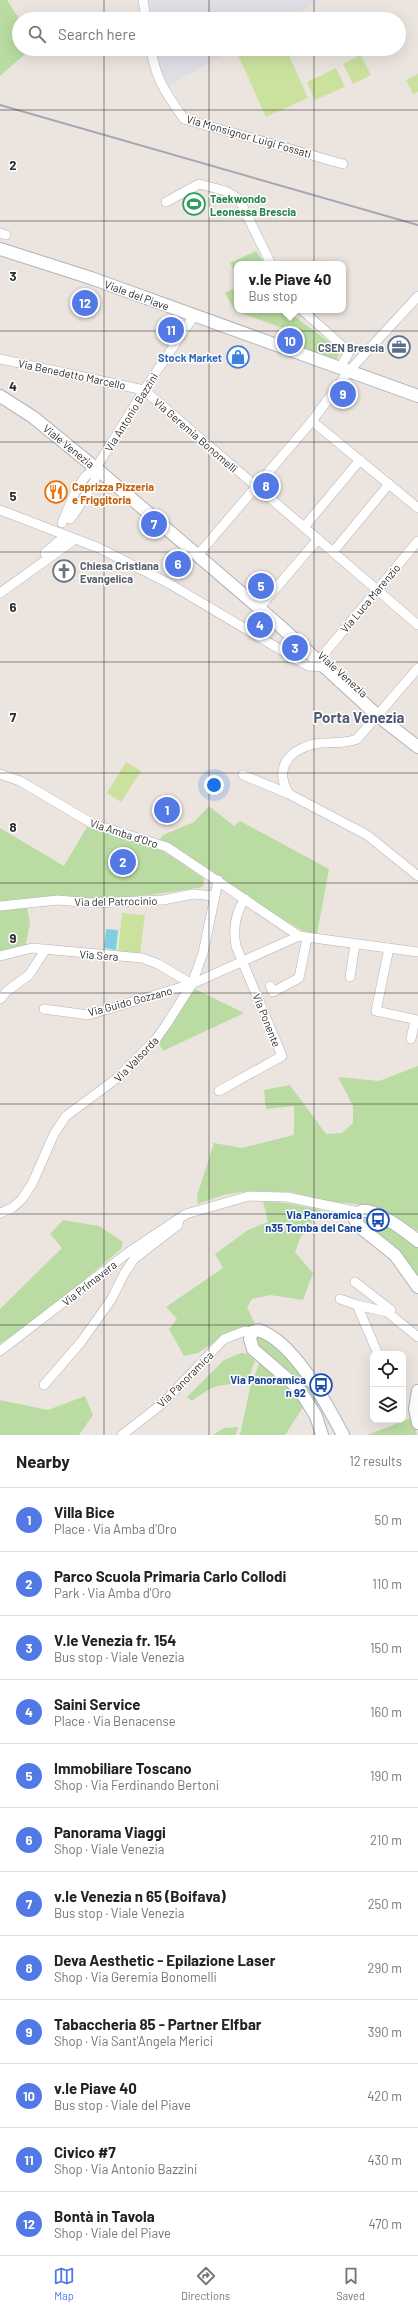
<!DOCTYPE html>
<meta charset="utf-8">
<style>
body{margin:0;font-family:Barlow,sans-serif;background:#f6f6f6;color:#222}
.controls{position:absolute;right:12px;bottom:12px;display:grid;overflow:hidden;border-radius:8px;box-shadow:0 4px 16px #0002}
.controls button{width:36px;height:36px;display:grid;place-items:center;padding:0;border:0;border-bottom:1px solid #e0e0e0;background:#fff;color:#222;font:20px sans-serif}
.you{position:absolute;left:214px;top:785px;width:14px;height:14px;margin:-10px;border:3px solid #fff;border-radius:50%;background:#1a73e8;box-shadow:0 0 0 6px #1a73e833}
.badge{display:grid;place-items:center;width:26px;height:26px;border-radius:50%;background:#5279e6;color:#fff;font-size:13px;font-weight:700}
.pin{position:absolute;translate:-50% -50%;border:2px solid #fff;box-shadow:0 1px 4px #0006}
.popup{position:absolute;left:234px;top:261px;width:112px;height:52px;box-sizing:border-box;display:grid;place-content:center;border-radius:8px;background:#fff;filter:drop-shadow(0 1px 3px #0005);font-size:13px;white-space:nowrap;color:#767676}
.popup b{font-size:15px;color:#222}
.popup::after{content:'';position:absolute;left:50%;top:100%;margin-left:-8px;border:8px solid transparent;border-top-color:#fff}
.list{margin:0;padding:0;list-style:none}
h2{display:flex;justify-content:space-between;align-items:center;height:52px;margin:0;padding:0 16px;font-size:17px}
h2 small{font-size:13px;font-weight:400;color:#767676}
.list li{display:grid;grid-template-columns:26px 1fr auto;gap:12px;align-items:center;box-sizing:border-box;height:64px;padding:0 16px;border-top:1px solid #e0e0e0}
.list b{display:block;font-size:15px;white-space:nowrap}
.list p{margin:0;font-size:13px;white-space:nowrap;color:#767676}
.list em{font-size:13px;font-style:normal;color:#767676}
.icon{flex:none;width:22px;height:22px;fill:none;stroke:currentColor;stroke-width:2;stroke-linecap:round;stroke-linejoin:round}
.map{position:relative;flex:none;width:418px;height:1435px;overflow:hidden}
.search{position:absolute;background:#fff;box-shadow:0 4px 16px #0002;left:12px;right:12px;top:12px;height:44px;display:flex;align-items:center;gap:10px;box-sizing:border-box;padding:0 14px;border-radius:22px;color:#767676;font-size:15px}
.sheet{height:820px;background:#fff}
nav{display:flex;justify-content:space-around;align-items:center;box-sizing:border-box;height:56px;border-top:1px solid #e0e0e0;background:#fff;font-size:11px;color:#767676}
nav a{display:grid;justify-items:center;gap:2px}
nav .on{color:#5279e6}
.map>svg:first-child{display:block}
</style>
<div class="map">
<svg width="418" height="1435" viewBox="0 0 418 1435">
<rect width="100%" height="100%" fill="#ece5df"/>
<!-- industrial -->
<g fill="#e0dfe5">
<polygon points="148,0 321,0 287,19 151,19"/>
<polygon points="155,49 233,49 168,86 159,71"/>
</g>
<!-- green -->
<g fill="#badca2">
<polygon points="0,0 7,0 19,19 19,49 31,49 0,76"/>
<polygon points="256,251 265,264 237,264 237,276 230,263"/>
<polygon points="237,287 237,310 286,310 341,351 336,360 281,339 283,328 235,311 225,293"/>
<polygon points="209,806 234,826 240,821 329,869 317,934 303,931 258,905 160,840 163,835 194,822"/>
<path d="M88,825L157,847L202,877L204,880L203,887C136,899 69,902 0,904V828L64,866Z"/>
<polygon points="27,908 30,923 25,948 0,954 0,910"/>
<polygon points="195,989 244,1013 163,1051 158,1042 177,1012"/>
<polygon points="418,1066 418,1231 383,1211 365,1205 326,1201 291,1192 248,1191 223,1195 198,1204 197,1196 214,1143 242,1148 294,1135 294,1106 266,1109 264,1090 290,1085 326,1134 342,1133 353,1123 353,1106 338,1077 379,1081"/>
<polygon points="263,1201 287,1203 321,1210 300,1238 295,1252 313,1273 303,1300 270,1295 252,1299 247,1307 255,1324 216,1341 198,1353 184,1356 169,1329 177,1319 166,1307 223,1268 215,1254 248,1230 268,1222"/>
<polygon points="367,1216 388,1226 418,1248 418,1277 390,1242 364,1222 364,1218"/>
<polygon points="63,1220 99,1226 123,1242 121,1249 39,1318 0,1344 0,1309 62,1248 50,1234"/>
<path d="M256,1336C287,1347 304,1378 320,1405L316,1406L307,1391L292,1373L254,1343Z"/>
<path d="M241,1353L248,1354L255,1361L246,1385C220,1383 214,1385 192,1401L187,1397L224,1360Z"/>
<polygon points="260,1361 290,1386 305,1404 285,1435 240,1435 250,1388"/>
<polygon points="85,1396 93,1415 79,1435 0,1435 0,1400 48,1410"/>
<polygon points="412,1418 417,1435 367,1435"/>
<polygon points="238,1427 236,1435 213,1435 224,1428"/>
</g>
<!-- pitch -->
<g fill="#cbe29f">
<polygon points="252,49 286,49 308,98 266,117 238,55"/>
<polygon points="361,55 371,75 353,84 343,64"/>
<polygon points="336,68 345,87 315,100 307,82"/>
<polygon points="418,74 418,92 413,94 406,80"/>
<polygon points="126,762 141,771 121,802 107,793"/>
<polygon points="122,913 145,915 140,954 118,952"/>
</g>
<!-- water -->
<polygon fill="#7fcfe1" points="106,929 118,930 116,950 104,948"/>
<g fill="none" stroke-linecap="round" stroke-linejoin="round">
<!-- street casing -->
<g stroke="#b0b2ba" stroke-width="10">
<g id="street">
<polyline points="143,0 146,19"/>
<path d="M151,49C156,81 166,93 184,119L343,164"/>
<polyline points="166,202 199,184 226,191 239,199 271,264"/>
<polyline points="0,233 6,235"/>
<polyline points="302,310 349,352 340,368"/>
<polyline points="0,359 144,390 418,625"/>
<polyline points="312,421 418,508"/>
<polyline points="96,468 144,390 194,316"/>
<polyline points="0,510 99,548 170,584 308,666 325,667"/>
<path d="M62,523C70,505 78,477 96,468L95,480L74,514L70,519L65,516"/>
<polyline points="304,527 360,460"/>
<polyline points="333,552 389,484"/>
<polyline points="45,553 65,536"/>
<polyline points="197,556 312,421 349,371 418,296"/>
<polyline points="0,593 74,540"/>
<polyline points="259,608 318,539"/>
<polyline points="323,655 418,541"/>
<polyline points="0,774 20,781 93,824 167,847 299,936 418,952"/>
<polyline points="243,775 289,794 367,835 418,876"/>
<path d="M289,794C274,769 287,751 314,744C328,741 342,745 357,739L418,668"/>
<polyline points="0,906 58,900 91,903 163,900 193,894 215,896 218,880"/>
<polyline points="389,948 376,1011 418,1020"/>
<polyline points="0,956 32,948 142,958 158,964 192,984"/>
<polyline points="350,977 355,944"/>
<polyline points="270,986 273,992 299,978 307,938"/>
<polyline points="0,999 7,991 29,975 46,949"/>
<polyline points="44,1009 88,1015 192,984 299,936"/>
<polyline points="411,1039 415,1020"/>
<path d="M219,1091L282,1056L236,946C233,929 235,913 245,899"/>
<polyline points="0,1213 12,1208 22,1199 32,1184 54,1134 66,1116 116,1079 156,1039 166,1025 192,984 203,953 215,896"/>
<polyline points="355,1282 391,1310"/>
<polyline points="340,1299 357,1305 387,1312 418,1337"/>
<polyline points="357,1305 378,1354"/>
<polyline points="0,1351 129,1252 186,1214 249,1196 287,1197 359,1212"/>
<polyline points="44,1385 81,1342 111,1300 124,1274 134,1259 178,1225 179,1219"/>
<polyline points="122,1435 163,1403 224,1339 245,1331 252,1332"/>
</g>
</g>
<!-- secondary casing -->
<g stroke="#b0b2ba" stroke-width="14">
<g id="secondary">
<polyline points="0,249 91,278 418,396"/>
<polyline points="0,396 33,417 104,475 280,626 378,716 418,747"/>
<path d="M418,1241C408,1233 358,1193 355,1220L360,1227L395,1255L418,1287"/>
<polyline points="418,1391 415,1409 418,1423"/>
<path d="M322,1435L316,1416L299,1389L253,1349L250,1339L252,1332L258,1330C294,1341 326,1403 343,1435"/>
</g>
</g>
<!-- street -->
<use href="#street" stroke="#fff" stroke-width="9"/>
<!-- secondary -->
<use href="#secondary" stroke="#fff" stroke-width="12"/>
<!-- rail -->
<polyline stroke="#a3a6b3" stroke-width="2" points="0,105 418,225"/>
</g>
<!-- grid -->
<path fill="none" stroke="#2c2c2c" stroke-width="1" stroke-opacity="0.55" d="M104,0V19M209,0V19M314,0V19M104,49V1435M209,49V1435M314,49V1435M0,110H418M0,221H418M0,331H418M0,442H418M0,552H418M0,662H418M0,773H418M0,883H418M0,993H418M0,1104H418M0,1214H418M0,1325H418"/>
<!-- icons -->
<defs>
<g id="stadium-ring" transform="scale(1.15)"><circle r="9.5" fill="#fff" stroke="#2e9e5b" stroke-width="1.5"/><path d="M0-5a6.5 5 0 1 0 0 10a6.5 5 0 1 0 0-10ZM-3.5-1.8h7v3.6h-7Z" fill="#2e9e5b"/></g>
<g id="office-ring" transform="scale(1.15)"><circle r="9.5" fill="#fff" stroke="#5c6f8a" stroke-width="1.5"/><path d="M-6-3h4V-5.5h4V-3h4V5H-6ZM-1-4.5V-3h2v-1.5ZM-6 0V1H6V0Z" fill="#5c6f8a"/></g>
<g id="shop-ring" transform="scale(1.15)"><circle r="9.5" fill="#fff" stroke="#3f7fe0" stroke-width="1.5"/><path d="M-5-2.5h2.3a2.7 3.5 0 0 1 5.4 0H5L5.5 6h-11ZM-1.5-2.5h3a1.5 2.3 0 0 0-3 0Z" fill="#3f7fe0"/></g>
<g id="restaurant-ring" transform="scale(1.15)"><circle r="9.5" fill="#fff" stroke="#e8710a" stroke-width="1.5"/><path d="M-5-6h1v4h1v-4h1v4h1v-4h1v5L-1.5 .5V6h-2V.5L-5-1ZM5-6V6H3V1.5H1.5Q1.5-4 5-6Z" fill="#e8710a"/></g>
<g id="church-ring" transform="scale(1.15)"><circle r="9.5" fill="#fff" stroke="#6b7280" stroke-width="1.5"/><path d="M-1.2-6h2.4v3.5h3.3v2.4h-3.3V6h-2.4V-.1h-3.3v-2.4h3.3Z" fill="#6b7280"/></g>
<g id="bus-ring" transform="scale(1.15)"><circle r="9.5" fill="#fff" stroke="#1a4fb4" stroke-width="1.5"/><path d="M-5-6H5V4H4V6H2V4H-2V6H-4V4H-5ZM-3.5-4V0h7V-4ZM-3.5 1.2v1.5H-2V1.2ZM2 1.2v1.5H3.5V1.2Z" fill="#1a4fb4"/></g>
</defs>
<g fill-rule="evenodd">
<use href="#stadium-ring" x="194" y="204"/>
<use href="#office-ring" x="399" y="347"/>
<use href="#shop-ring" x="238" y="357"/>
<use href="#restaurant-ring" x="56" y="492"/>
<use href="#church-ring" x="64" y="571"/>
<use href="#bus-ring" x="378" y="1220"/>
<use href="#bus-ring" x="321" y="1385"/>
</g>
<g text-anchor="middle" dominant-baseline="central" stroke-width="3" stroke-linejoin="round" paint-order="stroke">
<!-- street labels -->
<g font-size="11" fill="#2c2c2c" stroke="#fff">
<text transform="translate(249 136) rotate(16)">Via Monsignor Luigi Fossati</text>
<text transform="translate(137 295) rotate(20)">Viale del Piave</text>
<text transform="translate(72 374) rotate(12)">Via Benedetto Marcello</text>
<text transform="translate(131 412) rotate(-58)">Via Antonio Bazzini</text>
<text transform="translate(196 435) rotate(41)">Via Geremia Bonomelli</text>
<text transform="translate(69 446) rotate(39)">Viale Venezia</text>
<text transform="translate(370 598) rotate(-50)">Via Luca Marenzio</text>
<text transform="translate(343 674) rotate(42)">Viale Venezia</text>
<text transform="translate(124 833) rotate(18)">Via Amba d'Oro</text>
<text transform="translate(116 901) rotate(-1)">Via del Patrocinio</text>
<text transform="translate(99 955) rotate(4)">Via Sera</text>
<text transform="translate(130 1001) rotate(-15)">Via Guido Gozzano</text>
<text transform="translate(267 1020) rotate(68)">Via Ponente</text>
<text transform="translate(136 1059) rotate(-46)">Via Valsorda</text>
<text transform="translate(89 1283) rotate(-38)">Via Primavera</text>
<text transform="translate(185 1379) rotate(-45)">Via Panoramica</text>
</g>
<!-- leisure labels -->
<g font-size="11" font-weight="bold" fill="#27864d" stroke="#fff" text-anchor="start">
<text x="210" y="198">Taekwondo<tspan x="210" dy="13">Leonessa Brescia</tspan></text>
</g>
<!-- service labels -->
<g font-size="11" font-weight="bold" fill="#4e5e75" stroke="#fff" text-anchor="end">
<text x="384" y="347">CSEN Brescia</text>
</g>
<!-- shop labels -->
<g font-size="11" font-weight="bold" fill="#366cbe" stroke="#fff" text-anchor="end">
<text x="222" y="357">Stock Market</text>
</g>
<!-- food labels -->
<g font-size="11" font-weight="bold" fill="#c56008" stroke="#fff" text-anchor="start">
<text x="72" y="486">Caprizza Pizzeria<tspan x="72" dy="13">e Friggitoria</tspan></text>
</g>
<!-- worship labels -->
<g font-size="11" font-weight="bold" fill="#5b616d" stroke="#fff" text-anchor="start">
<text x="80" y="565">Chiesa Cristiana<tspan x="80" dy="13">Evangelica</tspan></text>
</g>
<!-- transit labels -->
<g font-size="11" font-weight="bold" fill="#164399" stroke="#fff" text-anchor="end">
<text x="362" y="1214">Via Panoramica<tspan x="362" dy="13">n35 Tomba del Cane</tspan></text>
<text x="306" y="1379">Via Panoramica<tspan x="306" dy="13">n 92</tspan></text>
</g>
<!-- district labels -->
<g font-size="15" font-weight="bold" fill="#515b77" stroke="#fff">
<text x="359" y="717">Porta Venezia</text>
</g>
</g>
<g font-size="13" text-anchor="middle" font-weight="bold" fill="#2c2c2c" stroke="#fff" stroke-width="3" stroke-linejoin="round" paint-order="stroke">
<text x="13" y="170">2</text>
<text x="13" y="281">3</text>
<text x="13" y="391">4</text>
<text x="13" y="501">5</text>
<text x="13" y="612">6</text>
<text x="13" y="722">7</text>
<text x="13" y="832">8</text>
<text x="13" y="943">9</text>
</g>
</svg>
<div class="controls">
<button><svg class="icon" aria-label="locate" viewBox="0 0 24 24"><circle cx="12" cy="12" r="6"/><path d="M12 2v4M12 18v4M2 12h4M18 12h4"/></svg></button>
<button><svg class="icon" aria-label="layers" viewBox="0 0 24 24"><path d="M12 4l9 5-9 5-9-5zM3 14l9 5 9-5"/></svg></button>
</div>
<div class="you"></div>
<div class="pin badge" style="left:167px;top:810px">1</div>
<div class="pin badge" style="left:123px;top:862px">2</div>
<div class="pin badge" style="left:295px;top:648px">3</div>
<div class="pin badge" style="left:260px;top:625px">4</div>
<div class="pin badge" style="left:261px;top:586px">5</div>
<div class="pin badge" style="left:178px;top:564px">6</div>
<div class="pin badge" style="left:154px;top:524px">7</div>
<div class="pin badge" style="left:266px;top:486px">8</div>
<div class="pin badge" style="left:343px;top:394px">9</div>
<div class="pin badge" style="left:290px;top:341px">10</div>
<div class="popup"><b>v.le Piave 40</b>Bus stop</div>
<div class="pin badge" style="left:171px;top:330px">11</div>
<div class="pin badge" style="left:85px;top:303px">12</div>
<div class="search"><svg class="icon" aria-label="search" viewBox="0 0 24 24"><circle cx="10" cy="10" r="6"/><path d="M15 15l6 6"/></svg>Search here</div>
</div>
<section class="sheet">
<h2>Nearby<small>12 results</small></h2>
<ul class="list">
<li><span class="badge">1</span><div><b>Villa Bice</b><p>Place · Via Amba d'Oro</p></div><em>50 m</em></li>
<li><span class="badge">2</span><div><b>Parco Scuola Primaria Carlo Collodi</b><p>Park · Via Amba d'Oro</p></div><em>110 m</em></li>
<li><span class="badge">3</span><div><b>V.le Venezia fr. 154</b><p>Bus stop · Viale Venezia</p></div><em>150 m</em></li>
<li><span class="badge">4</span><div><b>Saini Service</b><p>Place · Via Benacense</p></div><em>160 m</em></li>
<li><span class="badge">5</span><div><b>Immobiliare Toscano</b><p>Shop · Via Ferdinando Bertoni</p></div><em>190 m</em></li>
<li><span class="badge">6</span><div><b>Panorama Viaggi</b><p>Shop · Viale Venezia</p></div><em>210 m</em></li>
<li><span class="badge">7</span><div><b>v.le Venezia n 65 (Boifava)</b><p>Bus stop · Viale Venezia</p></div><em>250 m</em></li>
<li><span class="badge">8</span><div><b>Deva Aesthetic - Epilazione Laser</b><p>Shop · Via Geremia Bonomelli</p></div><em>290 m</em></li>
<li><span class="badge">9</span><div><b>Tabaccheria 85 - Partner Elfbar</b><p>Shop · Via Sant'Angela Merici</p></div><em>390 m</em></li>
<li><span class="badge">10</span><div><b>v.le Piave 40</b><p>Bus stop · Viale del Piave</p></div><em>420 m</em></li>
<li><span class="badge">11</span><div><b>Civico #7</b><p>Shop · Via Antonio Bazzini</p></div><em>430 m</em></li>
<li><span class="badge">12</span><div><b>Bontà in Tavola</b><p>Shop · Viale del Piave</p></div><em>470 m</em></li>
</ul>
</section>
<nav>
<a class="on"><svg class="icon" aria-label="map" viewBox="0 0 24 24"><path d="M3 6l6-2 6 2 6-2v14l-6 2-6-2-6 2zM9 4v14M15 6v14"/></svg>Map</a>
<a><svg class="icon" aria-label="directions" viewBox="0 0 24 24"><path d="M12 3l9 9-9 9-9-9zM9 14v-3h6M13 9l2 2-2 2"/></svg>Directions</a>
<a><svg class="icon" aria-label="saved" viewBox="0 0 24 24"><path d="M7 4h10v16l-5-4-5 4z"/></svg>Saved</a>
</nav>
